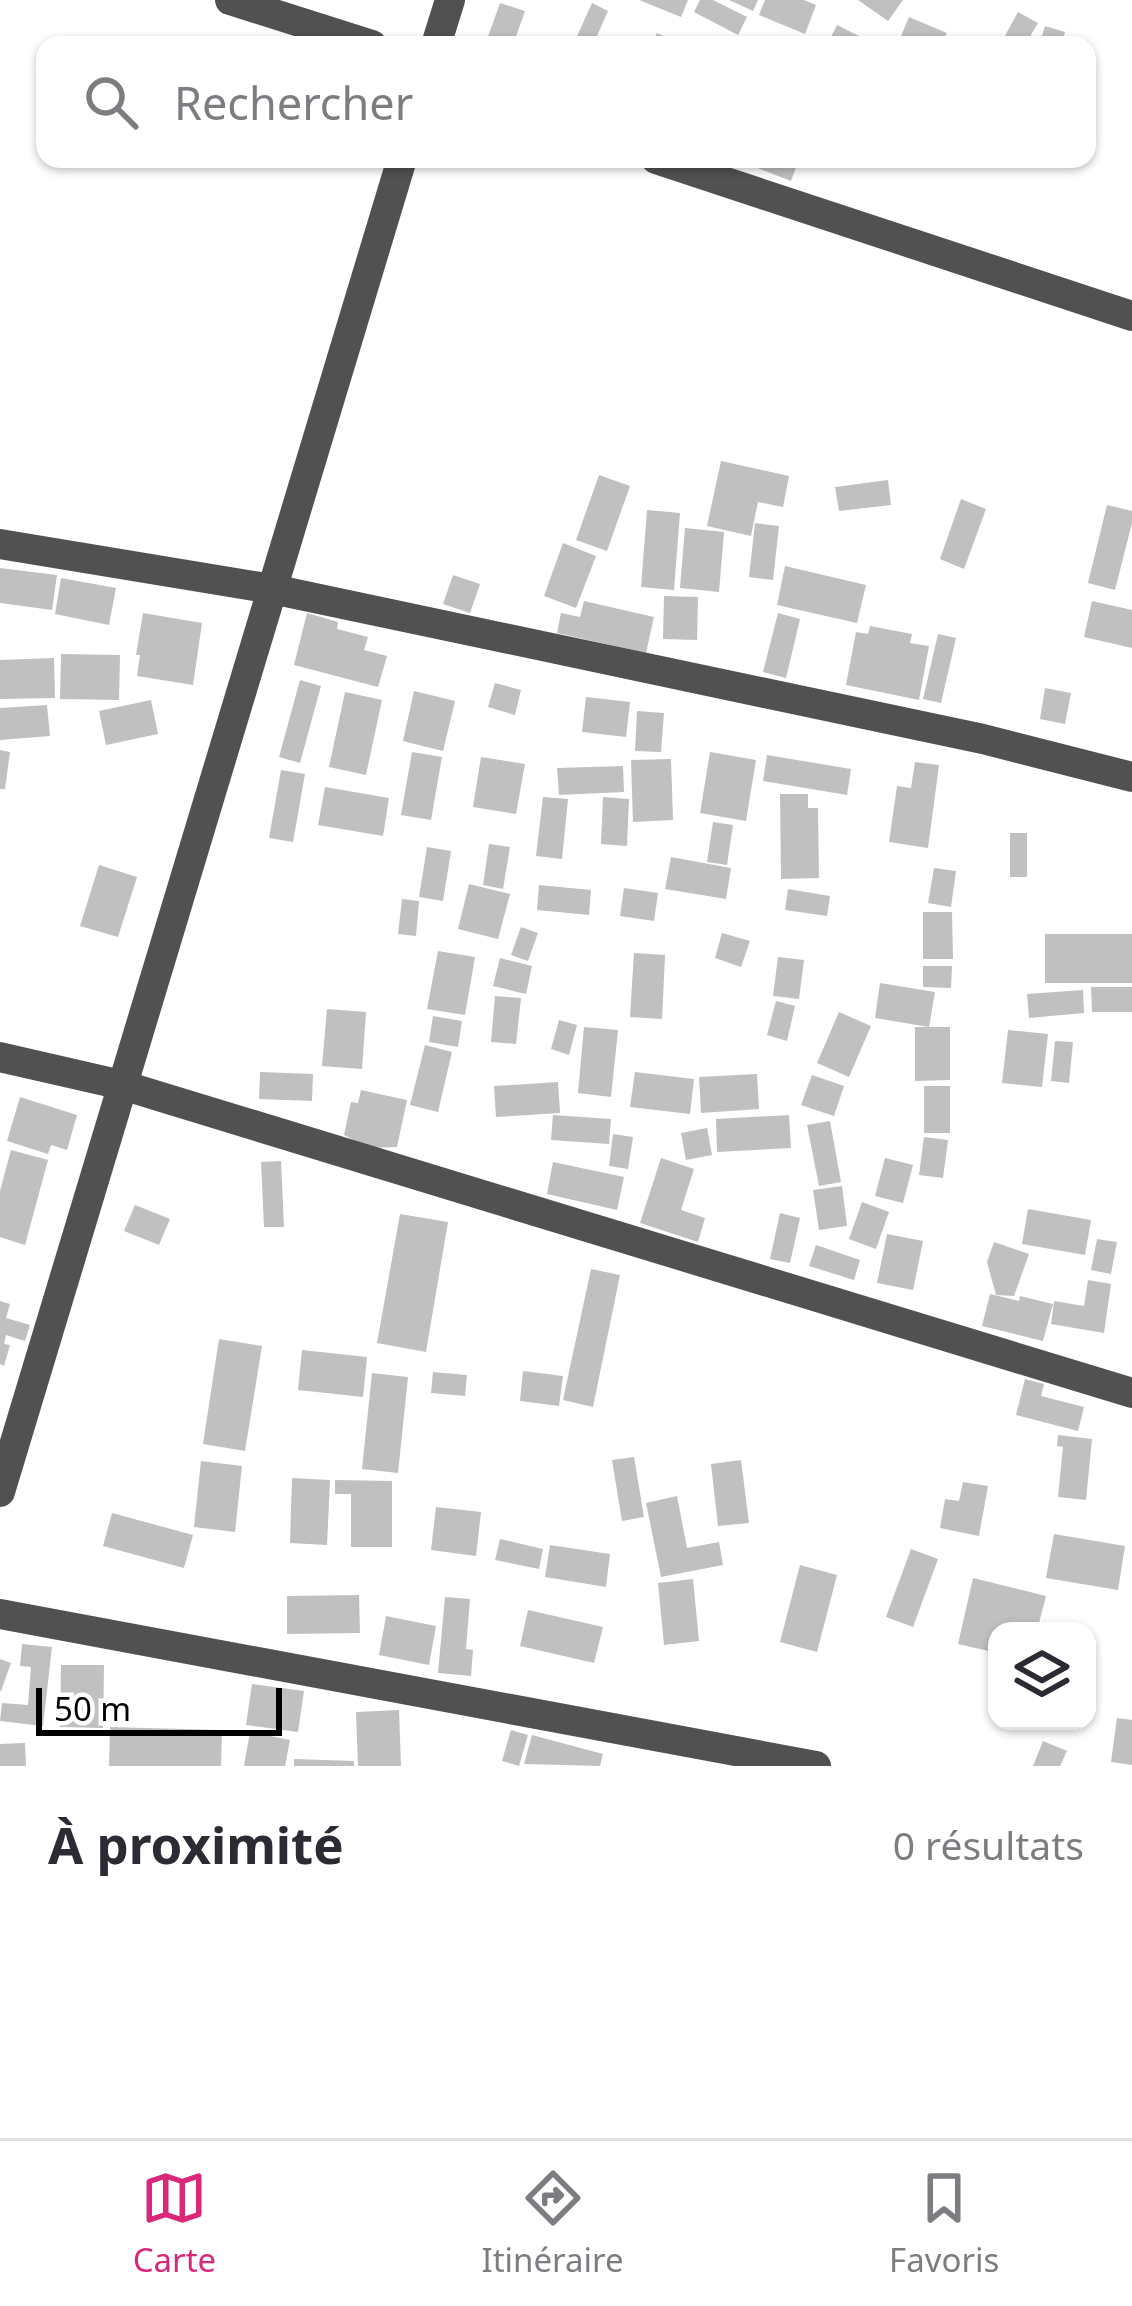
<!DOCTYPE html>
<html lang="fr">
<meta charset="utf-8">
<style>
body{margin:0;font-family:"Noto Sans",sans-serif;background:#f7f7f7;color:#2b2b33}
.controls{position:absolute;right:36px;bottom:36px;display:grid;overflow:hidden;border-radius:24px;box-shadow:0 3px 9px #0004}
.controls button{width:108px;height:108px;display:grid;place-items:center;padding:0;border:0;border-bottom:3px solid #e1e1e2;background:#fff;color:#2b2b33;font:60px sans-serif}
.scale{position:absolute;left:36px;bottom:30px;width:246px;box-sizing:border-box;padding-left:12px;border:6px solid #000;border-top:0;font-size:33px;line-height:42px;white-space:nowrap;color:#000;-webkit-text-stroke:9px #fff;paint-order:stroke}
.list{margin:0;padding:0;list-style:none}
h2{display:flex;justify-content:space-between;align-items:center;height:156px;margin:0;padding:0 48px;font-size:51px}
h2 small{font-size:39px;font-weight:400;color:#7c7c81}
.icon{flex:none;width:66px;height:66px;fill:none;stroke:currentColor;stroke-width:2;stroke-linecap:round;stroke-linejoin:round}
.map{position:relative;flex:none;width:1132px;height:1766px;overflow:hidden}
.search{position:absolute;background:#fff;box-shadow:0 3px 9px #0004;left:36px;right:36px;top:36px;height:132px;display:flex;align-items:center;gap:30px;box-sizing:border-box;padding:0 42px;border-radius:24px;color:#7c7c81;font-size:45px}
.sheet{height:372px;background:#fff}
nav{display:flex;justify-content:space-around;align-items:center;box-sizing:border-box;height:168px;border-top:3px solid #e1e1e2;background:#fff;font-size:33px;color:#7c7c81}
nav a{display:grid;justify-items:center;gap:6px}
nav .on{color:#db2777}
.map>svg:first-child{display:block}
</style>
<div class="map">
<svg width="1132" height="1766" viewBox="0 0 1132 1766">
<rect width="100%" height="100%" fill="#fff"/>
<!-- building -->
<g fill="#c0c0c0">
<polygon points="639,0 688,0 681,17"/>
<polygon points="700,0 713,0 747,17 738,35 694,12"/>
<polygon points="729,0 758,0 753,11"/>
<polygon points="765,0 804,0 816,5 805,34 759,15"/>
<polygon points="858,0 903,0 888,21"/>
<polygon points="500,3 525,11 513,45 485,45"/>
<polygon points="592,3 608,11 593,45 573,45"/>
<polygon points="1018,12 1038,23 1025,45 1000,45"/>
<polygon points="909,17 947,33 941,45 907,45 899,41"/>
<polygon points="837,25 877,45 827,45"/>
<polygon points="1045,26 1065,32 1061,45 1039,45"/>
<polygon points="657,33 676,42 674,45 651,45"/>
<polygon points="734,159 799,159 791,181"/>
<polygon points="721,461 789,476 783,507 758,502 751,536 707,526"/>
<polygon points="599,475 630,486 607,551 576,540"/>
<polygon points="888,480 891,505 839,511 835,487"/>
<polygon points="961,499 986,509 964,569 940,559"/>
<polygon points="1107,505 1132,511 1132,523 1115,590 1088,583"/>
<polygon points="647,510 680,513 674,590 641,587"/>
<polygon points="755,523 779,526 773,580 749,577"/>
<polygon points="685,528 724,532 719,592 680,588"/>
<polygon points="563,543 596,556 576,608 544,596"/>
<polygon points="785,566 866,585 857,623 777,605"/>
<polygon points="0,568 57,575 52,610 0,603"/>
<polygon points="453,575 480,584 470,613 443,604"/>
<polygon points="61,578 116,588 109,625 55,614"/>
<polygon points="664,596 698,597 697,640 663,639"/>
<polygon points="584,601 654,617 646,653 557,633 561,613 580,617"/>
<polygon points="1092,601 1132,610 1132,648 1084,637"/>
<polygon points="143,613 202,623 193,685 137,676 140,655 136,655"/>
<polygon points="307,613 338,622 337,629 368,637 364,650 387,656 378,687 294,665"/>
<polygon points="778,613 800,619 786,678 763,672"/>
<polygon points="870,626 912,634 910,643 929,646 919,700 846,685 856,632 868,634"/>
<polygon points="938,634 956,638 941,703 923,699"/>
<polygon points="61,654 120,655 119,700 60,699"/>
<polygon points="54,658 55,698 0,699 0,660"/>
<polygon points="300,680 321,686 300,763 279,757"/>
<polygon points="495,683 521,690 515,715 488,707"/>
<polygon points="1045,688 1071,693 1065,724 1040,719"/>
<polygon points="414,691 455,701 443,751 403,741"/>
<polygon points="345,692 382,700 366,775 329,767"/>
<polygon points="586,697 630,702 626,737 582,732"/>
<polygon points="151,700 158,734 106,745 99,711"/>
<polygon points="47,705 50,736 0,740 0,708"/>
<polygon points="637,711 664,713 661,752 635,751"/>
<polygon points="0,750 10,752 5,789 0,789"/>
<polygon points="412,752 442,757 431,820 401,815"/>
<polygon points="710,752 756,760 746,821 700,813"/>
<polygon points="767,755 851,769 847,795 763,781"/>
<polygon points="481,757 525,764 516,814 473,807"/>
<polygon points="671,759 673,820 633,822 631,760"/>
<polygon points="915,762 939,765 928,848 889,842 897,786 911,788"/>
<polygon points="623,766 624,792 559,795 557,768"/>
<polygon points="281,770 305,774 293,842 269,838"/>
<polygon points="325,787 389,798 383,836 318,825"/>
<polygon points="780,794 808,794 808,808 818,808 819,878 781,879"/>
<polygon points="543,797 568,799 562,859 536,856"/>
<polygon points="603,797 629,799 627,846 601,844"/>
<polygon points="713,822 733,825 727,865 707,862"/>
<rect x="1010" y="833" width="17" height="44"/>
<polygon points="489,844 510,847 503,889 483,885"/>
<polygon points="427,847 451,851 443,901 419,897"/>
<polygon points="671,857 731,868 726,899 665,889"/>
<polygon points="99,865 137,877 118,937 80,926"/>
<polygon points="934,868 956,871 951,907 928,903"/>
<polygon points="469,884 510,894 498,939 458,929"/>
<polygon points="539,885 591,890 589,915 537,910"/>
<polygon points="624,888 658,893 654,921 620,916"/>
<polygon points="788,889 830,896 827,916 785,910"/>
<polygon points="402,899 419,901 416,936 398,934"/>
<polygon points="923,912 952,912 953,959 923,959"/>
<polygon points="521,927 538,933 528,961 511,955"/>
<polygon points="722,933 750,941 741,967 715,958"/>
<rect x="1045" y="934" width="87" height="49"/>
<polygon points="438,951 475,957 465,1015 427,1009"/>
<polygon points="634,953 665,955 662,1019 630,1017"/>
<polygon points="778,957 804,960 799,999 773,996"/>
<polygon points="500,958 532,966 526,994 493,986"/>
<polygon points="923,966 952,966 951,988 923,987"/>
<polygon points="880,983 935,992 929,1027 875,1018"/>
<polygon points="1091,987 1132,987 1132,1012 1092,1012"/>
<polygon points="1083,990 1084,1013 1029,1018 1027,994"/>
<polygon points="495,996 521,998 516,1044 491,1042"/>
<polygon points="776,1001 795,1006 787,1041 767,1035"/>
<polygon points="327,1009 366,1012 362,1069 322,1066"/>
<polygon points="839,1012 871,1026 849,1077 817,1063"/>
<polygon points="433,1016 462,1021 458,1047 429,1042"/>
<polygon points="559,1020 577,1025 569,1055 551,1049"/>
<polygon points="584,1027 618,1030 611,1097 578,1093"/>
<polygon points="915,1027 950,1027 950,1080 915,1081"/>
<polygon points="1008,1030 1048,1034 1042,1087 1002,1083"/>
<polygon points="1055,1041 1073,1042 1069,1083 1051,1081"/>
<polygon points="425,1045 452,1052 438,1112 410,1105"/>
<polygon points="260,1072 313,1074 312,1101 259,1099"/>
<polygon points="635,1072 694,1079 690,1114 630,1107"/>
<polygon points="757,1074 759,1109 701,1113 699,1077"/>
<polygon points="812,1075 844,1086 834,1116 801,1105"/>
<polygon points="558,1082 560,1113 496,1117 494,1086"/>
<rect x="924" y="1086" width="26" height="47"/>
<polygon points="361,1090 407,1100 397,1147 369,1148 344,1135 351,1102 358,1103"/>
<polygon points="20,1097 77,1115 67,1150 51,1145 48,1154 7,1141"/>
<polygon points="553,1115 611,1119 609,1144 551,1140"/>
<polygon points="789,1115 791,1148 717,1152 716,1119"/>
<polygon points="830,1121 841,1182 819,1186 807,1125"/>
<polygon points="707,1128 712,1155 686,1160 681,1133"/>
<polygon points="613,1134 633,1137 628,1169 609,1166"/>
<polygon points="924,1137 948,1140 943,1178 919,1175"/>
<polygon points="11,1150 48,1160 25,1245 0,1237 0,1191"/>
<polygon points="661,1158 694,1169 681,1210 705,1218 698,1242 640,1223"/>
<polygon points="885,1158 913,1165 903,1203 875,1196"/>
<polygon points="281,1161 284,1227 264,1227 261,1162"/>
<polygon points="553,1162 624,1177 617,1210 547,1194"/>
<polygon points="842,1186 847,1226 819,1230 813,1190"/>
<polygon points="862,1202 889,1212 876,1249 849,1239"/>
<polygon points="135,1205 170,1219 159,1245 124,1231"/>
<polygon points="1028,1209 1091,1220 1085,1255 1022,1244"/>
<polygon points="780,1213 800,1218 790,1263 770,1259"/>
<polygon points="400,1214 448,1222 426,1352 377,1343"/>
<polygon points="887,1234 923,1241 913,1290 877,1283"/>
<polygon points="1097,1239 1117,1242 1111,1274 1091,1270"/>
<polygon points="994,1242 1029,1254 1014,1296 996,1295 987,1262"/>
<polygon points="816,1245 860,1260 854,1280 809,1266"/>
<polygon points="591,1269 620,1275 593,1407 563,1400"/>
<polygon points="1088,1280 1111,1284 1104,1333 1051,1324 1054,1301 1084,1306"/>
<polygon points="990,1294 1019,1301 1020,1296 1053,1304 1043,1341 982,1326"/>
<polygon points="0,1301 10,1304 6,1318 30,1325 25,1341 6,1335 4,1344 10,1345 4,1366 0,1364"/>
<polygon points="219,1339 262,1346 245,1451 203,1444"/>
<polygon points="302,1350 367,1357 363,1397 298,1390"/>
<polygon points="523,1371 563,1376 559,1406 520,1401"/>
<polygon points="433,1372 467,1375 465,1396 431,1393"/>
<polygon points="372,1373 408,1377 398,1473 362,1469"/>
<polygon points="1025,1379 1044,1384 1041,1396 1084,1407 1078,1431 1016,1415"/>
<polygon points="1058,1435 1092,1439 1086,1500 1058,1497 1063,1447 1057,1446"/>
<polygon points="634,1457 644,1517 622,1521 612,1460"/>
<polygon points="741,1460 749,1523 718,1526 711,1464"/>
<polygon points="201,1461 242,1466 235,1532 194,1527"/>
<polygon points="292,1478 330,1480 327,1545 290,1543"/>
<polygon points="335,1480 392,1481 392,1547 351,1547 351,1494 335,1494"/>
<polygon points="963,1482 988,1486 979,1536 940,1528 945,1499 959,1501"/>
<polygon points="677,1496 687,1548 719,1542 723,1565 661,1577 646,1503"/>
<polygon points="436,1507 481,1512 476,1556 431,1550"/>
<polygon points="112,1513 193,1535 184,1568 103,1546"/>
<polygon points="1054,1534 1125,1546 1118,1590 1046,1578"/>
<polygon points="500,1539 543,1549 539,1569 495,1560"/>
<polygon points="550,1545 610,1554 606,1587 545,1577"/>
<polygon points="911,1549 938,1559 913,1627 886,1617"/>
<polygon points="800,1565 837,1575 817,1652 780,1642"/>
<polygon points="973,1578 1046,1596 1037,1631 997,1631 997,1653 958,1644"/>
<polygon points="693,1579 699,1641 664,1645 658,1583"/>
<polygon points="359,1595 360,1633 287,1634 287,1596"/>
<polygon points="445,1597 470,1599 466,1649 473,1650 471,1676 438,1673"/>
<polygon points="528,1610 603,1627 594,1663 520,1646"/>
<polygon points="386,1616 436,1626 429,1665 379,1655"/>
<polygon points="22,1644 52,1647 43,1726 0,1721 2,1703 28,1705 31,1667 20,1666"/>
<polygon points="0,1659 11,1663 1,1691 0,1691"/>
<polygon points="61,1665 104,1665 103,1728 60,1727"/>
<polygon points="252,1684 304,1691 298,1732 246,1725"/>
<polygon points="399,1710 401,1766 358,1766 356,1712"/>
<polygon points="1117,1718 1132,1720 1132,1765 1111,1762"/>
<polygon points="110,1727 222,1730 221,1766 109,1766"/>
<polygon points="511,1730 528,1735 519,1766 502,1761"/>
<polygon points="250,1732 290,1740 285,1766 244,1766"/>
<polygon points="532,1735 603,1754 600,1766 524,1764"/>
<polygon points="1043,1741 1067,1751 1060,1766 1033,1766"/>
<polygon points="25,1743 26,1766 0,1766 0,1744"/>
<polygon points="294,1759 354,1761 354,1766 294,1766"/>
</g>
<g fill="none" stroke-linecap="round" stroke-linejoin="round">
<!-- minor -->
<g stroke="#515151" stroke-width="30">
<polyline points="230,0 372,45"/>
<polyline points="436,45 450,0"/>
<polyline points="656,159 1132,316"/>
<polyline points="0,544 272,589 983,739 1132,777"/>
<polyline points="0,1057 122,1085 1132,1393"/>
<polyline points="0,1492 402,159"/>
<polyline points="0,1614 816,1766"/>
</g>
</g>
</svg>
<div class="controls">
<button><svg class="icon" aria-label="layers" viewBox="0 0 24 24"><path d="M12 4l9 5-9 5-9-5zM3 14l9 5 9-5"/></svg></button>
</div>
<div class="scale">50 m</div>
<div class="search"><svg class="icon" aria-label="search" viewBox="0 0 24 24"><circle cx="10" cy="10" r="6"/><path d="M15 15l6 6"/></svg>Rechercher</div>
</div>
<section class="sheet">
<h2>À proximité<small>0 résultats</small></h2>
<ul class="list">
</ul>
</section>
<nav>
<a class="on"><svg class="icon" aria-label="map" viewBox="0 0 24 24"><path d="M3 6l6-2 6 2 6-2v14l-6 2-6-2-6 2zM9 4v14M15 6v14"/></svg>Carte</a>
<a><svg class="icon" aria-label="directions" viewBox="0 0 24 24"><path d="M12 3l9 9-9 9-9-9zM9 14v-3h6M13 9l2 2-2 2"/></svg>Itinéraire</a>
<a><svg class="icon" aria-label="saved" viewBox="0 0 24 24"><path d="M7 4h10v16l-5-4-5 4z"/></svg>Favoris</a>
</nav>
